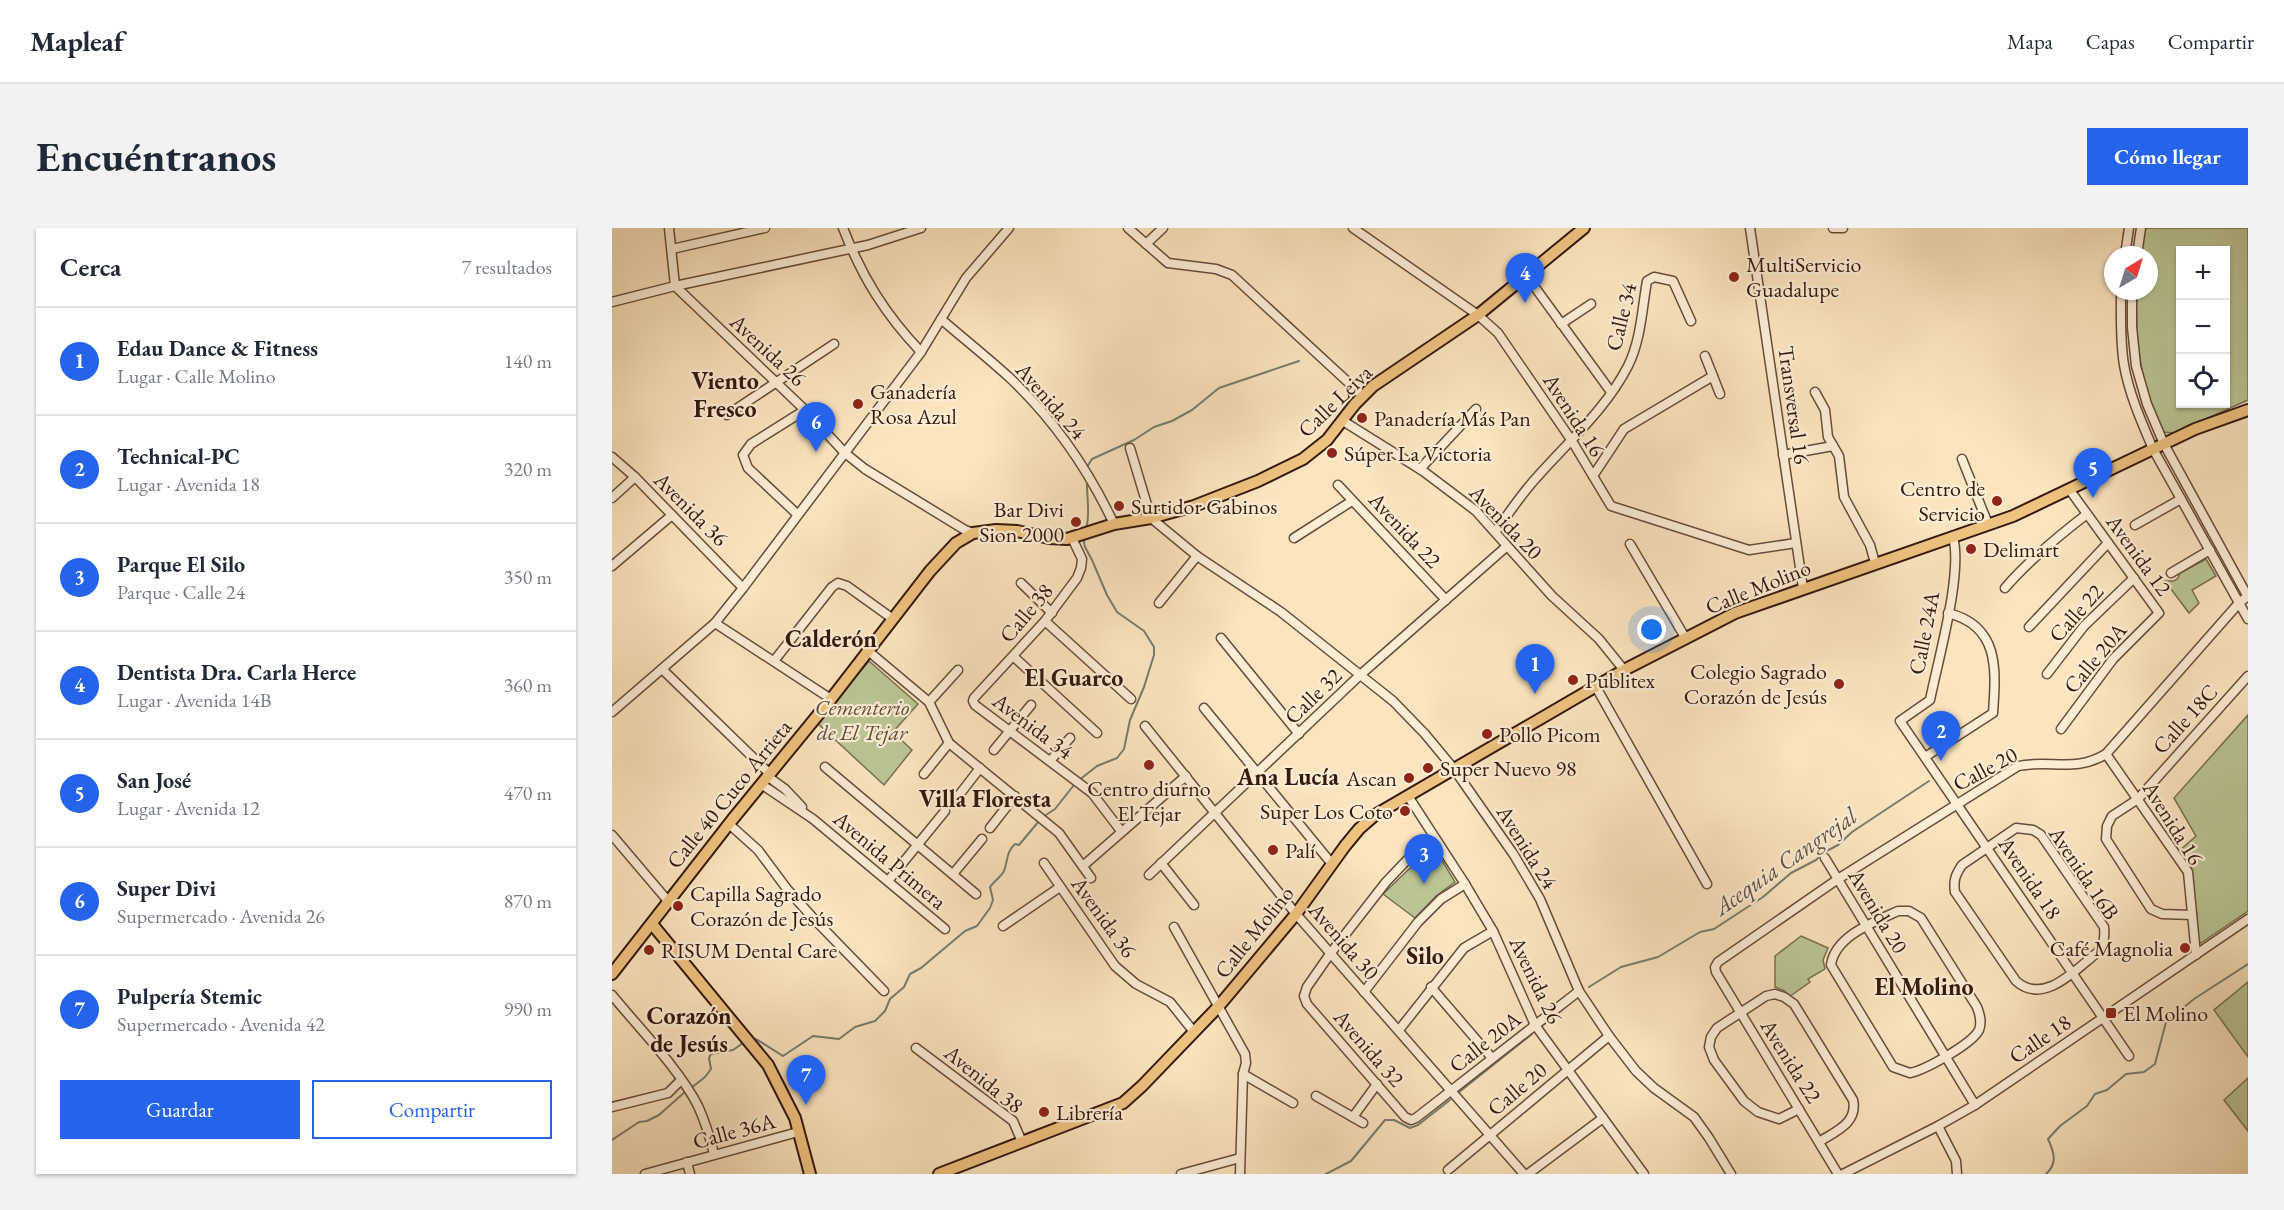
<!DOCTYPE html>
<html lang="es">
<meta charset="utf-8">
<style>
body{margin:0;font-family:"EB Garamond",serif;background:#f2f2f3;color:#1f2937}
.controls{position:absolute;right:18px;top:18px;display:grid;overflow:hidden;border-radius:0px;box-shadow:0 2px 4px #0004}
.controls button{width:54px;height:54px;display:grid;place-items:center;padding:0;border:0;border-bottom:2px solid #e0e1e3;background:#fff;color:#1f2937;font:30px sans-serif}
.compass{position:absolute;left:1492px;top:18px;width:54px;height:54px;border-radius:50%;background:#fff;box-shadow:0 2px 4px #0004;rotate:38deg}
.you{position:absolute;left:1040px;top:402px;width:21px;height:21px;margin:-15px;border:4px solid #fff;border-radius:50%;background:#1a73e8;box-shadow:0 0 0 9px #1a73e833}
.badge{display:grid;place-items:center;width:39px;height:39px;border-radius:50%;background:#2563eb;color:#fff;font-size:20px;font-weight:700}
.pin{position:absolute;translate:-50% -50px;filter:drop-shadow(0 2px 3px #0008)}
.pin::after{content:'';position:absolute;top:32px;width:21px;height:18px;background:inherit;clip-path:polygon(0 0,100% 0,50% 100%)}
.list{margin:0;padding:0;list-style:none}
h2{display:flex;justify-content:space-between;align-items:center;height:78px;margin:0;padding:0 24px;font-size:26px}
h2 small{font-size:20px;font-weight:400;color:#747a83}
.list li{display:grid;grid-template-columns:39px 1fr auto;gap:18px;align-items:center;box-sizing:border-box;height:108px;padding:0 24px;border-top:2px solid #e0e1e3}
.list b{display:block;font-size:22px;white-space:nowrap}
.list p{margin:0;font-size:20px;white-space:nowrap;color:#747a83}
.list em{font-size:20px;font-style:normal;color:#747a83}
.actions{display:flex;gap:12px;padding:18px 24px}
.actions a{flex:1;padding:14px 0;border:2px solid #2563eb;border-radius:0px;text-align:center;font-size:21px;color:#2563eb}
.actions .main{background:#2563eb;color:#fff}
.icon{flex:none;width:33px;height:33px;fill:none;stroke:currentColor;stroke-width:2;stroke-linecap:round;stroke-linejoin:round}
.map{position:relative;flex:none;width:1636px;height:946px;overflow:hidden;border-radius:0px}
header{display:flex;align-items:center;gap:36px;box-sizing:border-box;height:84px;padding:0 30px;background:#fff;border-bottom:2px solid #e0e1e3}
header strong{font-size:28px}
nav{display:flex;gap:33px;margin-inline-start:auto;font-size:21px}
.intro{display:flex;align-items:center;justify-content:space-between;box-sizing:border-box;height:144px;padding:0 36px}
h1{margin:0;font-size:42px}
.button{padding:15px 27px;border-radius:0px;background:#2563eb;color:#fff;font-size:21px;font-weight:700}
main{display:flex;gap:36px;padding:0 36px}
aside{flex:1;background:#fff;border-radius:0px;box-shadow:0 2px 4px #0004}
.map>svg:first-child{display:block}
</style>
<header>
<strong>Mapleaf</strong>
<nav><a>Mapa</a><a>Capas</a><a>Compartir</a></nav>
</header>
<div class="intro"><h1>Encuéntranos</h1><a class="button">Cómo llegar</a></div>
<main>
<aside>
<h2>Cerca<small>7 resultados</small></h2>
<ul class="list">
<li><span class="badge">1</span><div><b>Edau Dance &amp; Fitness</b><p>Lugar · Calle Molino</p></div><em>140 m</em></li>
<li><span class="badge">2</span><div><b>Technical-PC</b><p>Lugar · Avenida 18</p></div><em>320 m</em></li>
<li><span class="badge">3</span><div><b>Parque El Silo</b><p>Parque · Calle 24</p></div><em>350 m</em></li>
<li><span class="badge">4</span><div><b>Dentista Dra. Carla Herce</b><p>Lugar · Avenida 14B</p></div><em>360 m</em></li>
<li><span class="badge">5</span><div><b>San José</b><p>Lugar · Avenida 12</p></div><em>470 m</em></li>
<li><span class="badge">6</span><div><b>Super Divi</b><p>Supermercado · Avenida 26</p></div><em>870 m</em></li>
<li><span class="badge">7</span><div><b>Pulpería Stemic</b><p>Supermercado · Avenida 42</p></div><em>990 m</em></li>
</ul>
<div class="actions"><a class="main">Guardar</a><a>Compartir</a></div>
</aside>
<div class="map">
<svg width="1636" height="946" viewBox="0 0 1636 946">
<rect width="100%" height="100%" fill="#fbe4be"/>
<filter id="stains"><feTurbulence type="fractalNoise" baseFrequency=".00333" numOctaves="4"/><feColorMatrix values="0 0 0 0 .2 0 0 0 0 .09 0 0 0 0 .02 0 0 0 .5 -.17"/></filter>
<radialGradient id="worn" r=".72"><stop offset=".6" stop-color="#630" stop-opacity="0"/><stop offset="1" stop-color="#630" stop-opacity=".3"/></radialGradient>
<!-- green -->
<g fill="#bbc594" stroke="#786f51" stroke-width="1.5" fill-rule="evenodd">
<path d="M1532,0H1636V172L1563,205L1549,204C1530,159 1522,112 1525,63H1537V27H1529ZM1568,22H1614V176H1568Z"/>
<polygon points="1594,331 1604,348 1580,362 1587,375 1577,385 1553,353 1562,353 1566,350 1568,345"/>
<polygon points="257,433 306,476 281,504 300,522 272,557 205,495"/>
<polygon points="1636,487 1636,683 1589,715 1585,713 1576,644 1567,623 1584,608 1562,570"/>
<polygon points="821,623 825,624 843,654 824,668 803,690 771,666 796,642"/>
<polygon points="1189,708 1216,720 1211,732 1213,741 1196,751 1198,754 1177,769 1173,763 1163,759 1163,728"/>
<polygon points="1636,754 1636,829 1602,782"/>
<polygon points="1636,850 1636,903 1612,872"/>
</g>
<g fill="none" stroke-linecap="round" stroke-linejoin="round">
<!-- stream -->
<g stroke="#757d6d" stroke-width="2">
<polyline points="475,239 480,231 522,212 542,199 560,193 580,182 607,160 687,133"/>
<path d="M474,301C479,285 474,267 475,251"/>
<polyline points="466,553 485,538 505,530 512,521 518,492 532,459 542,427 542,419 532,403 505,384 495,367 480,332 473,319 471,309"/>
<polyline points="431,589 443,581 462,557"/>
<polyline points="977,759 1009,739 1046,729 1088,704 1102,701 1151,669 1179,645 1204,632 1211,625 1226,617 1240,604 1317,553"/>
<polyline points="930,798 957,776"/>
<path d="M139,811H144L171,828L201,808L227,811L243,799L263,793L273,783L278,771L292,759L298,746L309,740L353,703L365,698L378,680L381,672L378,659C382,653 389,649 392,643C396,633 394,624 403,616L407,617L427,593"/>
<polyline points="79,860 93,849 99,841 97,830 99,826 121,822 134,813"/>
<polyline points="846,865 920,806"/>
<polyline points="0,912 27,894 35,893 47,887 74,863"/>
<polyline points="714,946 739,933 773,892 782,892 798,900 806,897 838,872"/>
<path d="M1434,946C1446,935 1442,924 1436,911L1448,898L1475,878L1483,866L1495,862L1514,846L1532,844L1543,836L1554,794L1582,771L1636,736"/>
</g>
<!-- minor casing -->
<g stroke="#664c3a" stroke-width="11">
<g id="minor">
<polyline points="57,0 63,58 193,182 233,225 253,241 353,302 361,305"/>
<path d="M231,0C250,49 273,86 309,124"/>
<polyline points="516,0 556,35 604,41 620,47 751,168"/>
<polyline points="741,0 866,87 886,105 960,213 999,278 1137,322 1184,315"/>
<polyline points="1138,0 1191,360"/>
<polyline points="1221,0 1231,0"/>
<polyline points="534,16 551,0"/>
<polyline points="60,21 153,0"/>
<polyline points="1513,27 1517,0"/>
<polyline points="1525,27 1529,0"/>
<polyline points="914,47 999,164"/>
<path d="M1509,63C1509,88 1508,113 1512,137C1517,166 1530,195 1541,221L1636,391"/>
<polyline points="1520,63 1520,99 1524,138 1535,176 1552,216 1636,369"/>
<polyline points="0,74 63,58 256,17 309,0"/>
<path d="M329,91C352,111 376,130 399,151C442,192 477,243 502,296"/>
<polyline points="949,96 979,76"/>
<polyline points="1093,128 1108,166"/>
<polyline points="1203,164 1213,182 1216,209 1227,228 1232,269 1258,317 1263,335"/>
<polyline points="115,187 222,116"/>
<polyline points="731,193 811,243 864,283 940,368 987,411 1012,442"/>
<polyline points="518,220 539,290 585,328 669,384 781,473 813,506 842,541 902,627 928,671 967,763 997,808 1024,843 1042,860 1082,889 1097,910 1119,946"/>
<polyline points="1171,227 1221,218"/>
<polyline points="0,229 23,249 131,360"/>
<polyline points="1350,231 1376,296"/>
<polyline points="808,241 864,181"/>
<polyline points="981,248 1012,201 1101,148"/>
<polyline points="726,257 834,372"/>
<polyline points="0,270 23,249"/>
<polyline points="185,286 136,240 131,227 139,216 193,182"/>
<polyline points="1523,297 1569,271"/>
<path d="M884,303C897,285 910,265 926,248C957,213 994,181 1016,138C1029,112 1030,81 1035,53L1042,49L1061,53L1079,93"/>
<path d="M1341,309C1351,345 1326,432 1318,472L1288,493L1517,828"/>
<polyline points="460,310 470,331 469,340 465,350 433,393 362,470 361,473 363,477 480,565 509,603"/>
<polyline points="682,310 740,273"/>
<polyline points="1018,316 1074,411"/>
<polyline points="0,338 60,287"/>
<polyline points="1559,345 1598,322"/>
<polyline points="409,355 440,385"/>
<path d="M1393,360C1417,332 1445,309 1475,286"/>
<polyline points="547,375 585,328"/>
<polyline points="433,393 519,471"/>
<polyline points="103,395 219,471"/>
<polyline points="1417,399 1496,315"/>
<polyline points="609,410 687,506"/>
<polyline points="255,422 317,474 337,515 447,605 479,650"/>
<polyline points="402,429 485,505"/>
<polyline points="162,433 220,359 226,355 235,358 281,391"/>
<polyline points="50,441 157,545"/>
<polyline points="1435,446 1472,398 1522,350"/>
<polyline points="984,459 1095,656"/>
<polyline points="317,474 346,442"/>
<polyline points="592,480 720,636"/>
<polyline points="0,484 103,395 131,360 309,124 354,50 397,0"/>
<polyline points="533,498 684,686 912,946"/>
<polyline points="1449,501 1501,431 1547,385 1457,261"/>
<polyline points="382,522 419,477"/>
<polyline points="1494,526 1576,644 1584,727"/>
<path d="M1313,529L1381,485C1384,442 1388,398 1336,385"/>
<polyline points="438,533 458,510"/>
<polyline points="213,539 364,666"/>
<polyline points="312,546 337,515"/>
<polyline points="155,548 173,561 190,579"/>
<polyline points="149,556 201,591 333,701"/>
<polyline points="796,568 853,656 881,703 923,797 1032,946"/>
<polyline points="344,571 368,540"/>
<polyline points="117,596 146,622 175,661 202,691 272,763"/>
<polyline points="378,600 403,568"/>
<path d="M1404,600L1421,602L1429,607L1492,699C1493,709 1492,716 1486,724C1464,741 1432,778 1404,753L1343,664C1341,652 1344,646 1350,637Z"/>
<polyline points="0,607 56,673"/>
<polyline points="824,614 795,632 774,654 718,726 695,759 692,768 695,776 793,889 799,892 804,890 967,763"/>
<polyline points="1213,630 1363,877"/>
<polyline points="432,635 503,738 524,756 558,774 582,804"/>
<polyline points="549,635 582,677"/>
<polyline points="472,637 574,548"/>
<polyline points="341,646 370,611"/>
<polyline points="537,647 747,448 894,319"/>
<polyline points="276,653 333,583"/>
<path d="M1286,683H1297L1309,690L1365,779C1368,787 1370,794 1367,802C1360,816 1313,842 1298,845L1281,839L1219,737C1223,708 1262,694 1286,683Z"/>
<polyline points="1580,687 1550,686 1539,681 1494,611 1495,598 1500,588 1526,571 1636,448"/>
<polyline points="391,698 448,659"/>
<polyline points="562,699 633,826 634,835 631,846 628,946"/>
<polyline points="819,759 880,830"/>
<polyline points="752,764 806,694 829,671 853,656"/>
<path d="M0,767C26,799 68,842 86,878C93,893 98,910 102,926"/>
<polyline points="787,802 852,720 881,703"/>
<polyline points="304,820 401,893 410,914"/>
<polyline points="631,846 681,875"/>
<polyline points="704,868 751,895"/>
<polyline points="0,879 56,865 69,852"/>
<path d="M1187,881L1167,891L1146,884L1132,873L1102,832L1097,819L1099,809L1105,800L1154,768L1163,766L1172,769L1182,776L1241,872C1246,895 1224,903 1207,914"/>
<polyline points="741,889 765,856"/>
<polyline points="1326,898 1344,933 1345,946"/>
<polyline points="75,934 78,946"/>
<polyline points="836,942 997,808"/>
<polyline points="33,946 186,904"/>
<polyline points="569,946 628,930"/>
<polyline points="916,946 991,890"/>
<path d="M1226,946L1104,744L1103,739L1106,734L1226,651L1406,538C1438,531 1463,545 1494,526L1627,375L1636,368"/>
<polyline points="1231,946 1326,898 1363,877 1636,691"/>
</g>
</g>
<!-- major casing -->
<g stroke="#35190e" stroke-width="14">
<g id="major">
<polyline points="40,696 156,837 183,890 198,946"/>
<polyline points="0,746 120,592 219,471 318,343 344,315 361,305 384,302 405,303 437,310 455,311 502,296 539,290 582,278 646,253 691,231 715,212 743,176 761,158 866,87 972,0"/>
<polyline points="327,946 511,875 530,858 606,779 684,686 733,618 747,601 763,587 1012,442 1123,385 1401,288 1583,201 1636,182"/>
</g>
</g>
<!-- minor -->
<use href="#minor" stroke="#fcedd5" stroke-width="8"/>
<!-- major -->
<use href="#major" stroke="#eec27f" stroke-width="10"/>
</g>
<!-- markers -->
<g fill="#8f2418" stroke="#fcedd5" stroke-width="2">
<circle cx="1122" cy="49" r="6"/>
<circle cx="246" cy="176" r="6"/>
<circle cx="750" cy="190" r="6"/>
<circle cx="720" cy="225" r="6"/>
<circle cx="1385" cy="273" r="6"/>
<circle cx="507" cy="278" r="6"/>
<circle cx="464" cy="294" r="6"/>
<circle cx="1359" cy="321" r="6"/>
<circle cx="961" cy="452" r="6"/>
<circle cx="1227" cy="456" r="6"/>
<circle cx="875" cy="506" r="6"/>
<circle cx="537" cy="537" r="6"/>
<circle cx="816" cy="540" r="6"/>
<circle cx="797" cy="550" r="6"/>
<circle cx="793" cy="583" r="6"/>
<circle cx="661" cy="622" r="6"/>
<circle cx="66" cy="678" r="6"/>
<circle cx="1573" cy="720" r="6"/>
<circle cx="37" cy="722" r="6"/>
<rect x="1493" y="779" width="12" height="12" rx="3"/>
<circle cx="432" cy="884" r="6"/>
</g>
<g text-anchor="middle" dominant-baseline="central" stroke-width="4.5" stroke-linejoin="round" paint-order="stroke">
<!-- poi labels -->
<g font-size="22" fill="#35190e" stroke="#fcedd5" text-anchor="start">
<text x="1134" y="36">MultiServicio<tspan x="1134" dy="25">Guadalupe</tspan></text>
<text x="258" y="163">Ganadería<tspan x="258" dy="25">Rosa Azul</tspan></text>
<text x="762" y="190">Panadería Más Pan</text>
<text x="732" y="225">Súper La Victoria</text>
<text x="1373" y="260" text-anchor="end">Centro de<tspan x="1373" dy="25">Servicio</tspan></text>
<text x="519" y="278">Surtidor Gabinos</text>
<text x="452" y="281" text-anchor="end">Bar Divi<tspan x="452" dy="25">Sion 2000</tspan></text>
<text x="1371" y="321">Delimart</text>
<text x="1215" y="443" text-anchor="end">Colegio Sagrado<tspan x="1215" dy="25">Corazón de Jesús</tspan></text>
<text x="973" y="452">Publitex</text>
<text x="887" y="506">Pollo Picom</text>
<text x="828" y="540">Super Nuevo 98</text>
<text x="785" y="550" text-anchor="end">Ascan</text>
<text x="537" y="560" text-anchor="middle">Centro diurno<tspan x="537" dy="25">El Tejar</tspan></text>
<text x="781" y="583" text-anchor="end">Super Los Coto</text>
<text x="673" y="622">Palí</text>
<text x="78" y="665">Capilla Sagrado<tspan x="78" dy="25">Corazón de Jesús</tspan></text>
<text x="1561" y="720" text-anchor="end">Café Magnolia</text>
<text x="49" y="722">RISUM Dental Care</text>
<text x="1511" y="785">El Molino</text>
<text x="444" y="884">Librería</text>
</g>
<!-- street labels -->
<g font-size="22" fill="#35190e" stroke="#fcedd5">
<text transform="translate(1009 89) rotate(-76)">Calle 34</text>
<text transform="translate(156 122) rotate(43)">Avenida 26</text>
<text transform="translate(439 173) rotate(49)">Avenida 24</text>
<text transform="translate(723 173) rotate(-44)">Calle Leiva</text>
<text transform="translate(1182 177) rotate(82)">Transversal 16</text>
<text transform="translate(962 187) rotate(57)">Avenida 16</text>
<text transform="translate(79 281) rotate(45)">Avenida 36</text>
<text transform="translate(894 294) rotate(46)">Avenida 20</text>
<text transform="translate(793 302) rotate(47)">Avenida 22</text>
<text transform="translate(1527 327) rotate(54)">Avenida 12</text>
<text transform="translate(1146 359) rotate(-22)">Calle Molino</text>
<text transform="translate(414 385) rotate(-50)">Calle 38</text>
<text transform="translate(1464 385) rotate(-48)">Calle 22</text>
<text transform="translate(1312 405) rotate(-79)">Calle 24A</text>
<text transform="translate(1483 430) rotate(-50)">Calle 20A</text>
<text transform="translate(701 468) rotate(-44)">Calle 32</text>
<text transform="translate(1573 491) rotate(-48)">Calle 18C</text>
<text transform="translate(421 498) rotate(37)">Avenida 34</text>
<text transform="translate(1373 541) rotate(-28)">Calle 20</text>
<text transform="translate(117 566) rotate(-51)">Calle 40 Cuco Arrieta</text>
<text transform="translate(1561 595) rotate(58)">Avenida 16</text>
<text transform="translate(915 619) rotate(58)">Avenida 24</text>
<text transform="translate(278 632) rotate(40)">Avenida Primera</text>
<text transform="translate(1472 645) rotate(56)">Avenida 16B</text>
<text transform="translate(1418 650) rotate(56)">Avenida 18</text>
<text transform="translate(1266 683) rotate(59)">Avenida 20</text>
<text transform="translate(492 689) rotate(54)">Avenida 36</text>
<text transform="translate(642 704) rotate(-51)">Calle Molino</text>
<text transform="translate(732 713) rotate(49)">Avenida 30</text>
<text transform="translate(924 752) rotate(64)">Avenida 26</text>
<text transform="translate(1428 811) rotate(-34)">Calle 18</text>
<text transform="translate(873 814) rotate(-38)">Calle 20A</text>
<text transform="translate(757 820) rotate(49)">Avenida 32</text>
<text transform="translate(1179 833) rotate(58)">Avenida 22</text>
<text transform="translate(372 851) rotate(39)">Avenida 38</text>
<text transform="translate(905 861) rotate(-40)">Calle 20</text>
<text transform="translate(122 903) rotate(-15)">Calle 36A</text>
</g>
<!-- park labels -->
<g font-size="22" font-style="italic" fill="#5d4d36" stroke="#fcedd5">
<text x="250" y="479">Cementerio<tspan x="250" dy="25">de El Tejar</tspan></text>
</g>
<!-- neighbourhood labels -->
<g font-size="24" font-weight="bold" fill="#35190e" stroke="#fcedd5">
<text x="113" y="152">Viento<tspan x="113" dy="28">Fresco</tspan></text>
<text x="219" y="410">Calderón</text>
<text x="462" y="449">El Guarco</text>
<text x="676" y="548">Ana Lucía</text>
<text x="373" y="570">Villa Floresta</text>
<text x="813" y="727">Silo</text>
<text x="1312" y="758">El Molino</text>
<text x="77" y="787">Corazón<tspan x="77" dy="28">de Jesús</tspan></text>
</g>
<!-- water labels -->
<g font-size="24" font-style="italic" fill="#5a5346" stroke="#fcedd5">
<text transform="translate(1173 633) rotate(-35)">Acequia Cangrejal</text>
</g>
</g>
<rect width="100%" height="100%" filter="url(#stains)"/>
<rect width="100%" height="100%" fill="url(#worn)"/>
</svg>
<div class="controls">
<button>+</button>
<button>−</button>
<button><svg class="icon" aria-label="locate" viewBox="0 0 24 24"><circle cx="12" cy="12" r="6"/><path d="M12 2v4M12 18v4M2 12h4M18 12h4"/></svg></button>
</div>
<svg class="compass" viewBox="-18 -18 36 36"><path d="M0-13l5 13h-10z" fill="#e53935"/><path d="M0 13l5-13h-10z" fill="#747a83"/></svg>
<div class="you"></div>
<div class="pin badge" style="left:923px;top:466px">1</div>
<div class="pin badge" style="left:1329px;top:533px">2</div>
<div class="pin badge" style="left:812px;top:656px">3</div>
<div class="pin badge" style="left:913px;top:75px">4</div>
<div class="pin badge" style="left:1481px;top:270px">5</div>
<div class="pin badge" style="left:204px;top:224px">6</div>
<div class="pin badge" style="left:194px;top:877px">7</div>
</div>
</main>
